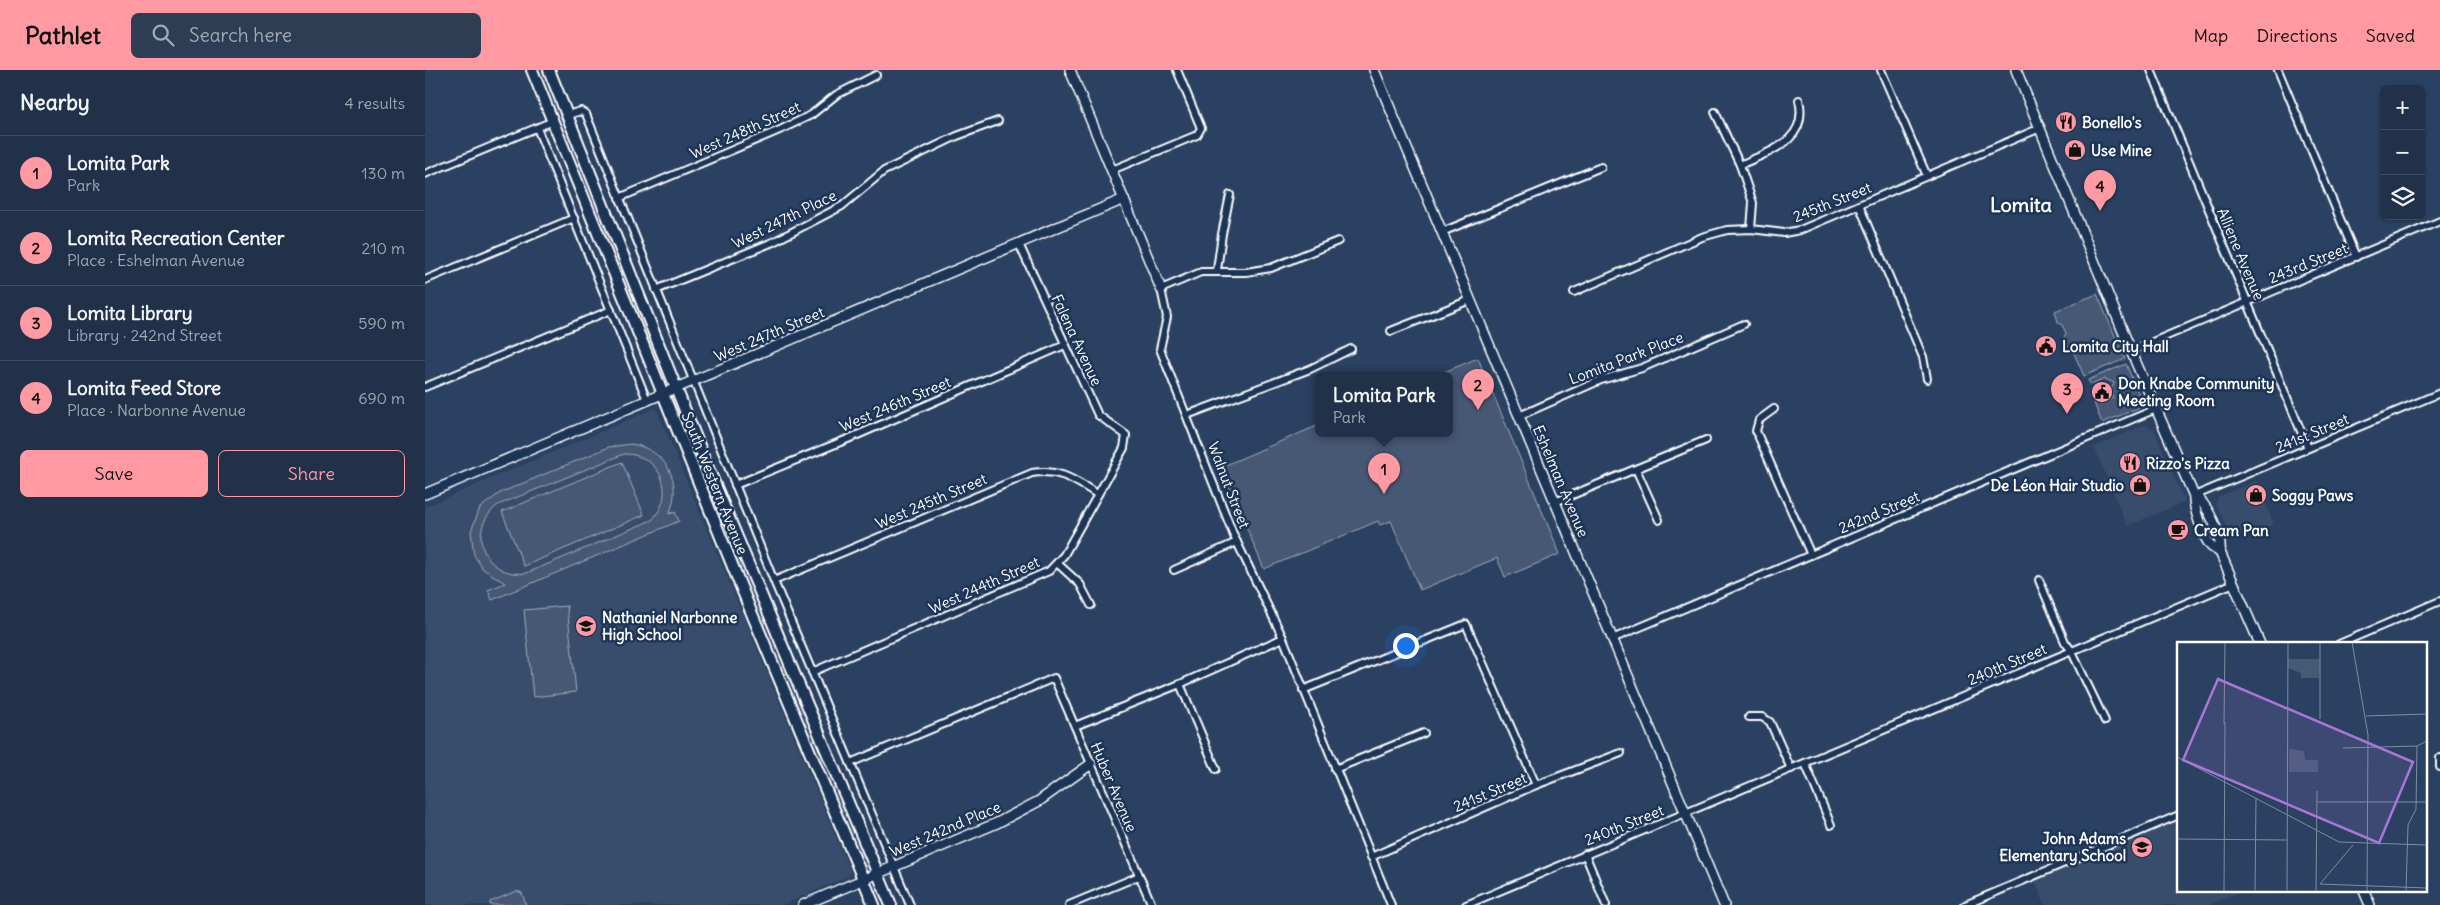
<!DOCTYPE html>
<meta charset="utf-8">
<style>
body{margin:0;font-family:Delius,sans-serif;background:#2d3d53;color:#f1f3f6}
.controls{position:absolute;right:15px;top:15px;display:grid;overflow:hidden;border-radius:8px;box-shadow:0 1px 4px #0004}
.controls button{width:45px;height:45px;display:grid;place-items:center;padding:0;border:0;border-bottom:1px solid #3d4c61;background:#203149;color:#f1f3f6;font:25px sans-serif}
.you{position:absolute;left:980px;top:575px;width:18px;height:18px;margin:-12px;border:4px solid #fff;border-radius:50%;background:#1a73e8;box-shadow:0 0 0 8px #1a73e833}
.badge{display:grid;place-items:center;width:32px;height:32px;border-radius:50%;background:#ff9aa2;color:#111;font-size:16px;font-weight:700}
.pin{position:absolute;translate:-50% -41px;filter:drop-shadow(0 1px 2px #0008)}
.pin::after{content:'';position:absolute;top:26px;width:18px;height:15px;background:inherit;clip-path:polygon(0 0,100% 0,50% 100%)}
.popup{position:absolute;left:890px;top:302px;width:138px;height:65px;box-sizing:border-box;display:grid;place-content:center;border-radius:8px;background:#203149;filter:drop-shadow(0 1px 4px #0005);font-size:16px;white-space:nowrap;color:#a2a9b4}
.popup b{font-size:19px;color:#f1f3f6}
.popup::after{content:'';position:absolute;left:50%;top:100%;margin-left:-10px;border:10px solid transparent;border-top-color:#203149}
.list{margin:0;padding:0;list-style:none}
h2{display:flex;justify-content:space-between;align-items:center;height:65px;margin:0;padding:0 20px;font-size:21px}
h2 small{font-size:16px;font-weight:400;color:#a2a9b4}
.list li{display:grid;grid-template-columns:32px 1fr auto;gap:15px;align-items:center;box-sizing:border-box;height:75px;padding:0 20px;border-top:1px solid #3d4c61}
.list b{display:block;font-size:19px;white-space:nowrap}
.list p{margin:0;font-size:16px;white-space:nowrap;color:#a2a9b4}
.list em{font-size:16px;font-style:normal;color:#a2a9b4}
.actions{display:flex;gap:10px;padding:15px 20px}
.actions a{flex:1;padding:11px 0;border:1px solid #ff9aa2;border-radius:8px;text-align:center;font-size:18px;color:#ff9aa2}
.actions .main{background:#ff9aa2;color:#111}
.icon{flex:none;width:28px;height:28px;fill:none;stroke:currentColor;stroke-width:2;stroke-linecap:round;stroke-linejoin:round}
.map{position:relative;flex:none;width:2015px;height:835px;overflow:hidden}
header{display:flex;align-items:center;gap:30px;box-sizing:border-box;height:70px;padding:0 25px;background:#ff9aa2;color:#111}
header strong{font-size:24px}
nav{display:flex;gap:28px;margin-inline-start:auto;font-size:18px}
.search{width:350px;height:45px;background:#2d3d53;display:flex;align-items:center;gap:12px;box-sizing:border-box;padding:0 18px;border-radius:8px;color:#a2a9b4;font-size:19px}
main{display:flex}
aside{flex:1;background:#203149}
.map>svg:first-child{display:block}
</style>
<header>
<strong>Pathlet</strong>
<div class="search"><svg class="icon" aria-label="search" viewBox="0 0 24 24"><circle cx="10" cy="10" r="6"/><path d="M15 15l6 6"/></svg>Search here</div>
<nav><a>Map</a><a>Directions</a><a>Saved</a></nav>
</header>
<main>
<aside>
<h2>Nearby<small>4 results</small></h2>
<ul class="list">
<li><span class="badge">1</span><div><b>Lomita Park</b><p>Park</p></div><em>130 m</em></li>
<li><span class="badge">2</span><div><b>Lomita Recreation Center</b><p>Place · Eshelman Avenue</p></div><em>210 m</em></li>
<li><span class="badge">3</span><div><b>Lomita Library</b><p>Library · 242nd Street</p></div><em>590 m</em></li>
<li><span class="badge">4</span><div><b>Lomita Feed Store</b><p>Place · Narbonne Avenue</p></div><em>690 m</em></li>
</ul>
<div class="actions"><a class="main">Save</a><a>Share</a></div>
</aside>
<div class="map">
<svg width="2015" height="835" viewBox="0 0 2015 835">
<rect width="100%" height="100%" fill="#2a4161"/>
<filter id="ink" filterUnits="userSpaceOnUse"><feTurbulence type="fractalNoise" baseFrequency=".02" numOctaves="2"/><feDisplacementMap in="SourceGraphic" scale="10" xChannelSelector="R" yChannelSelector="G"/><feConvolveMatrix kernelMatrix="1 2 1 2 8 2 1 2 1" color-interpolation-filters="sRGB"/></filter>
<g filter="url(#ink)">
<!-- built -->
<g fill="#394e6c">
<polygon points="231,338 425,801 424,806 357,835 0,835 0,437"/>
<polygon points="1719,355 1729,359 1760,432 1702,456 1669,377"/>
<polygon points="1831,411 1849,454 1808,472 1791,434 1793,427"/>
<polygon points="1754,747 1754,821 1816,821 1784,835 1620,835 1608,807"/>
</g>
<!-- green -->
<g fill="#465975" stroke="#a2acba" fill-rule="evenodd">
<polygon points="1672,224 1700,289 1659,306 1648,281 1645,281 1639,267 1641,263 1637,255 1633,252 1630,241"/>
<polygon points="1053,288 1135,484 1080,507 1072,488 995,520 966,451 955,455 953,451 839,499 796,397 894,355 894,363 1024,363 1024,305 1012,305"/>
<polygon points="1701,294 1717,332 1715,337 1677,353 1667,328 1670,327 1674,334 1688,328 1685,321 1689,313 1680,309 1666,315 1663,310"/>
<path d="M206,374C240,379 259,411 244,444L250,442L254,451L67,530L63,520L80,513L58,499L49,485L46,461L55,438L75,423L184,377ZM199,384C236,384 252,424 227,450L102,503C60,509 39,461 73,435Z"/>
<polygon points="197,392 219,445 99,496 77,442"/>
<polygon points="142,536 151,622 108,627 99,540"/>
<polygon points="92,821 97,823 101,835 65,835 65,832"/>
</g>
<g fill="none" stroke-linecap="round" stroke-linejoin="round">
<!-- street casing -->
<g stroke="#fff" stroke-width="10">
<g id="street">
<polyline points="1456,0 1502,106"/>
<polyline points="1726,0 1883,378"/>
<polyline points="1853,0 1931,187"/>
<polyline points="1290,42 1315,95 1328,133 1326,159"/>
<polyline points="142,45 156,41 161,44 349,511 485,835"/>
<polyline points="112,58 222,330"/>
<path d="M1315,95C1345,81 1384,71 1374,30"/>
<polyline points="687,100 772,65 776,58 752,0"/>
<polyline points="0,104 128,51"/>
<polyline points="194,128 357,59 386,45 411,25 451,5"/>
<polyline points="1434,135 1498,287 1502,309"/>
<polyline points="1017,162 1176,97"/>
<polyline points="913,171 846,198 821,202 776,202 736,219 742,247 735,279 809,466 858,568 966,835"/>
<polyline points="792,200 797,164 805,125"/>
<polyline points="0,210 149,148"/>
<polyline points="231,220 348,172 417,136 459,101 532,66 573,51"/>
<polyline points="1149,222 1277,167 1302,160 1326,159 1359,163 1375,160 1613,59"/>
<polyline points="966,261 1045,230"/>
<polyline points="1706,281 2015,151"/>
<polyline points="0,317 186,240"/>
<polyline points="1349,339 1334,350 1331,361 1386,485"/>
<polyline points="762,345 885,299 926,279"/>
<polyline points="1094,346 1176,310 1217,298 1319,254"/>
<polyline points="1211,399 1234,450"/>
<polyline points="310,415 430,366 640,275"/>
<polyline points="1769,426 2015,323"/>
<polyline points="1130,432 1281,370"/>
<polyline points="632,493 655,514 666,535"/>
<polyline points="749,500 812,472"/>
<polyline points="1614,510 1640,572 1646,580 1680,651"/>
<path d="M349,511L607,403C634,398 651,411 672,424"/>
<polyline points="1187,569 1731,339"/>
<polyline points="1914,574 2015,531"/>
<polyline points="387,602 624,501 639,485 699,378 701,365 673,345 594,174"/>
<polyline points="755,614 791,699"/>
<polyline points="878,620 1041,554 1111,715"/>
<polyline points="1324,647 1337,647 1345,652 1366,699"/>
<polyline points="650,656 755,614 858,568"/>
<polyline points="2015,688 2015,697"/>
<polyline points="425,693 629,608 727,835"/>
<polyline points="1380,693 1406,755"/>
<polyline points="910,699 999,663"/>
<polyline points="1160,784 1181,835"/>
<polyline points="946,787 1111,715 1196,683"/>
<polyline points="644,835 714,806"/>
<polyline points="1041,835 1809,513"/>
<polyline points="1540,835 1754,745"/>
</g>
</g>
<!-- secondary casing -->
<g stroke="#fff" stroke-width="12">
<g id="secondary">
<polyline points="645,0 736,219"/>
<polyline points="949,0 1299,835"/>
<path d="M1591,0L1706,281L1769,426C1768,437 1778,466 1785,475C1787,478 1792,480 1795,482"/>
<polyline points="0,424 699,129"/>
<path d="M1769,426C1783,433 1797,466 1795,482L1835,574"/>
<polyline points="1939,821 1945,835"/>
<polyline points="378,835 572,753 614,731 666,694"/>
</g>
</g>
<!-- primary casing -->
<g stroke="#fff" stroke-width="14">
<g id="primary">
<polyline points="107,0 325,539 449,835"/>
<polyline points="124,0 283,398 466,835"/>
</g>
</g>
<!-- street -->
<use href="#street" stroke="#1d3557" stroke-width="6"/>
<!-- secondary -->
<use href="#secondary" stroke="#1d3557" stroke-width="9"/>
<!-- primary -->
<use href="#primary" stroke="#1d3557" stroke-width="10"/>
</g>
</g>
<!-- icons -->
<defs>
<g id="restaurant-disc" transform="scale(1.125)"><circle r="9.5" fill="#ff9aa2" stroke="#1d3557"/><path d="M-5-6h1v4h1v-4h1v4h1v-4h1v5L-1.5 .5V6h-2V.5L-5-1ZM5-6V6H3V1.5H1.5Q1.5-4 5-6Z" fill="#111"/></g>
<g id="shop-disc" transform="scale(1.125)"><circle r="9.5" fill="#ff9aa2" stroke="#1d3557"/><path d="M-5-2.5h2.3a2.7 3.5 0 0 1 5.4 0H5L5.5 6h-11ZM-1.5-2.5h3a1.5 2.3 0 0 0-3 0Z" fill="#111"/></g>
<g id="civic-disc" transform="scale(1.125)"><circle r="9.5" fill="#ff9aa2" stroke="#1d3557"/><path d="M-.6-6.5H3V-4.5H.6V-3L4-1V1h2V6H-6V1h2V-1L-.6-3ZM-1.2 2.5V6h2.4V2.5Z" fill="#111"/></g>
<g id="cafe-disc" transform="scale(1.125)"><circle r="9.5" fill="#ff9aa2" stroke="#1d3557"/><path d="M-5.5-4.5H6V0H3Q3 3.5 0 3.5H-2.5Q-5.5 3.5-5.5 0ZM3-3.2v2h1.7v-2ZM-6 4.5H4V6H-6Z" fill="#111"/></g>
<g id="school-disc" transform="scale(1.125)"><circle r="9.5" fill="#ff9aa2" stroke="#1d3557"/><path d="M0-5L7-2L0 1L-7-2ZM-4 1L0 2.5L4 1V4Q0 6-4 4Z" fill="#111"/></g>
</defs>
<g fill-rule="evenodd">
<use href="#restaurant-disc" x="1641" y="52"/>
<use href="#shop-disc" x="1650" y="80"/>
<use href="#civic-disc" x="1621" y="276"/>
<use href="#civic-disc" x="1677" y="322"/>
<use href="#restaurant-disc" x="1705" y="393"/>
<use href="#shop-disc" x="1715" y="415"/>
<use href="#shop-disc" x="1831" y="425"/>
<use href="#cafe-disc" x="1753" y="460"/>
<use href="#school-disc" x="161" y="556"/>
<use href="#school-disc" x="1717" y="777"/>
</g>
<g text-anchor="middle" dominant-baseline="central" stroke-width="5" stroke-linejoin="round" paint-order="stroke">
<!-- poi labels -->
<g font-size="15" font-weight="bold" fill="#fff" stroke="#1d3557" text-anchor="start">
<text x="1657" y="52">Bonello's</text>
<text x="1666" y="80">Use Mine</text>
<text x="1637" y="276">Lomita City Hall</text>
<text x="1693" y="313">Don Knabe Community<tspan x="1693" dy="17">Meeting Room</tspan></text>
<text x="1721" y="393">Rizzo's Pizza</text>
<text x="1699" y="415" text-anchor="end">De Léon Hair Studio</text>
<text x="1847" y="425">Soggy Paws</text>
<text x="1769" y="460">Cream Pan</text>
<text x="177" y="547">Nathaniel Narbonne<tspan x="177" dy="17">High School</tspan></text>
<text x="1701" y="768" text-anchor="end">John Adams<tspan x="1701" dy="17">Elementary School</tspan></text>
</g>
<!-- street labels -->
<g font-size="15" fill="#fff" stroke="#1d3557">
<text transform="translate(320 60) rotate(-24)">West 248th Street</text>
<text transform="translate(1407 132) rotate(-22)">245th Street</text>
<text transform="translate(359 149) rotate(-26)">West 247th Place</text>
<text transform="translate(1816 184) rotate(67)">Alliene Avenue</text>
<text transform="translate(1883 193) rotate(-22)">243rd Street</text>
<text transform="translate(344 264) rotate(-23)">West 247th Street</text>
<text transform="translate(652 270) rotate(65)">Falena Avenue</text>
<text transform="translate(1201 288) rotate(-21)">Lomita Park Place</text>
<text transform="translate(470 334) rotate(-23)">West 246th Street</text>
<text transform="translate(1887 363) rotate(-23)">241st Street</text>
<text transform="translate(1136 411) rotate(67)">Eshelman Avenue</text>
<text transform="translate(290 413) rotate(68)">South Western Avenue</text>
<text transform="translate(804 415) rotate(69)">Walnut Street</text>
<text transform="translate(506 431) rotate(-23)">West 245th Street</text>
<text transform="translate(1454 442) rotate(-23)">242nd Street</text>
<text transform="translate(559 515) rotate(-24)">West 244th Street</text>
<text transform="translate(1582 594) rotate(-23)">240th Street</text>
<text transform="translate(689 717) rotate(67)">Huber Avenue</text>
<text transform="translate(1065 722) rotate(-23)">241st Street</text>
<text transform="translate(1199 755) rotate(-22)">240th Street</text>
<text transform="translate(520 759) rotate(-23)">West 242nd Place</text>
</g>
<!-- district labels -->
<g font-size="20" font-weight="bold" fill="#fff" stroke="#1d3557">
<text x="1596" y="134">Lomita</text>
</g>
</g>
<!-- overview -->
<g transform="translate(1752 572)">
<rect width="250" height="250" fill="#2a4161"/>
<path d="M111,17H143L142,36H124V31L111,26ZM112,107L127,109L128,118H141V130H112Z" fill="#465975"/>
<path fill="none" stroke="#7f8da0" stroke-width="1" d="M175,0L191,93L190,250M189,74L250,72M143,77V0M47,82L48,0M166,106L240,104L250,99M0,115L23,127M23,127L162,200L250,203M140,160H250M0,197L110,198M143,242L250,246M143,242L176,203M47,250L48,80M78,250L79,157M110,250L111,0M139,250L140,149M229,250L231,183L239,167L240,104"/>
<path fill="#a976d5" fill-opacity="0.15" stroke="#a976d5" stroke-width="2.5" d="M41,37L236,120L202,201L6,118Z"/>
<rect width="250" height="250" fill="none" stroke="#fff" stroke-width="2.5"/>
</g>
</svg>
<div class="controls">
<button>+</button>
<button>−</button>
<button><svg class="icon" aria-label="layers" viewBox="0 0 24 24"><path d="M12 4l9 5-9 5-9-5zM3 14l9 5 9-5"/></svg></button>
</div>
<div class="you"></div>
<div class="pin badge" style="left:959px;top:424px">1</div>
<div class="popup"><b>Lomita Park</b>Park</div>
<div class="pin badge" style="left:1053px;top:340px">2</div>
<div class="pin badge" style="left:1642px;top:344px">3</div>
<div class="pin badge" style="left:1675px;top:141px">4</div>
</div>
</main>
